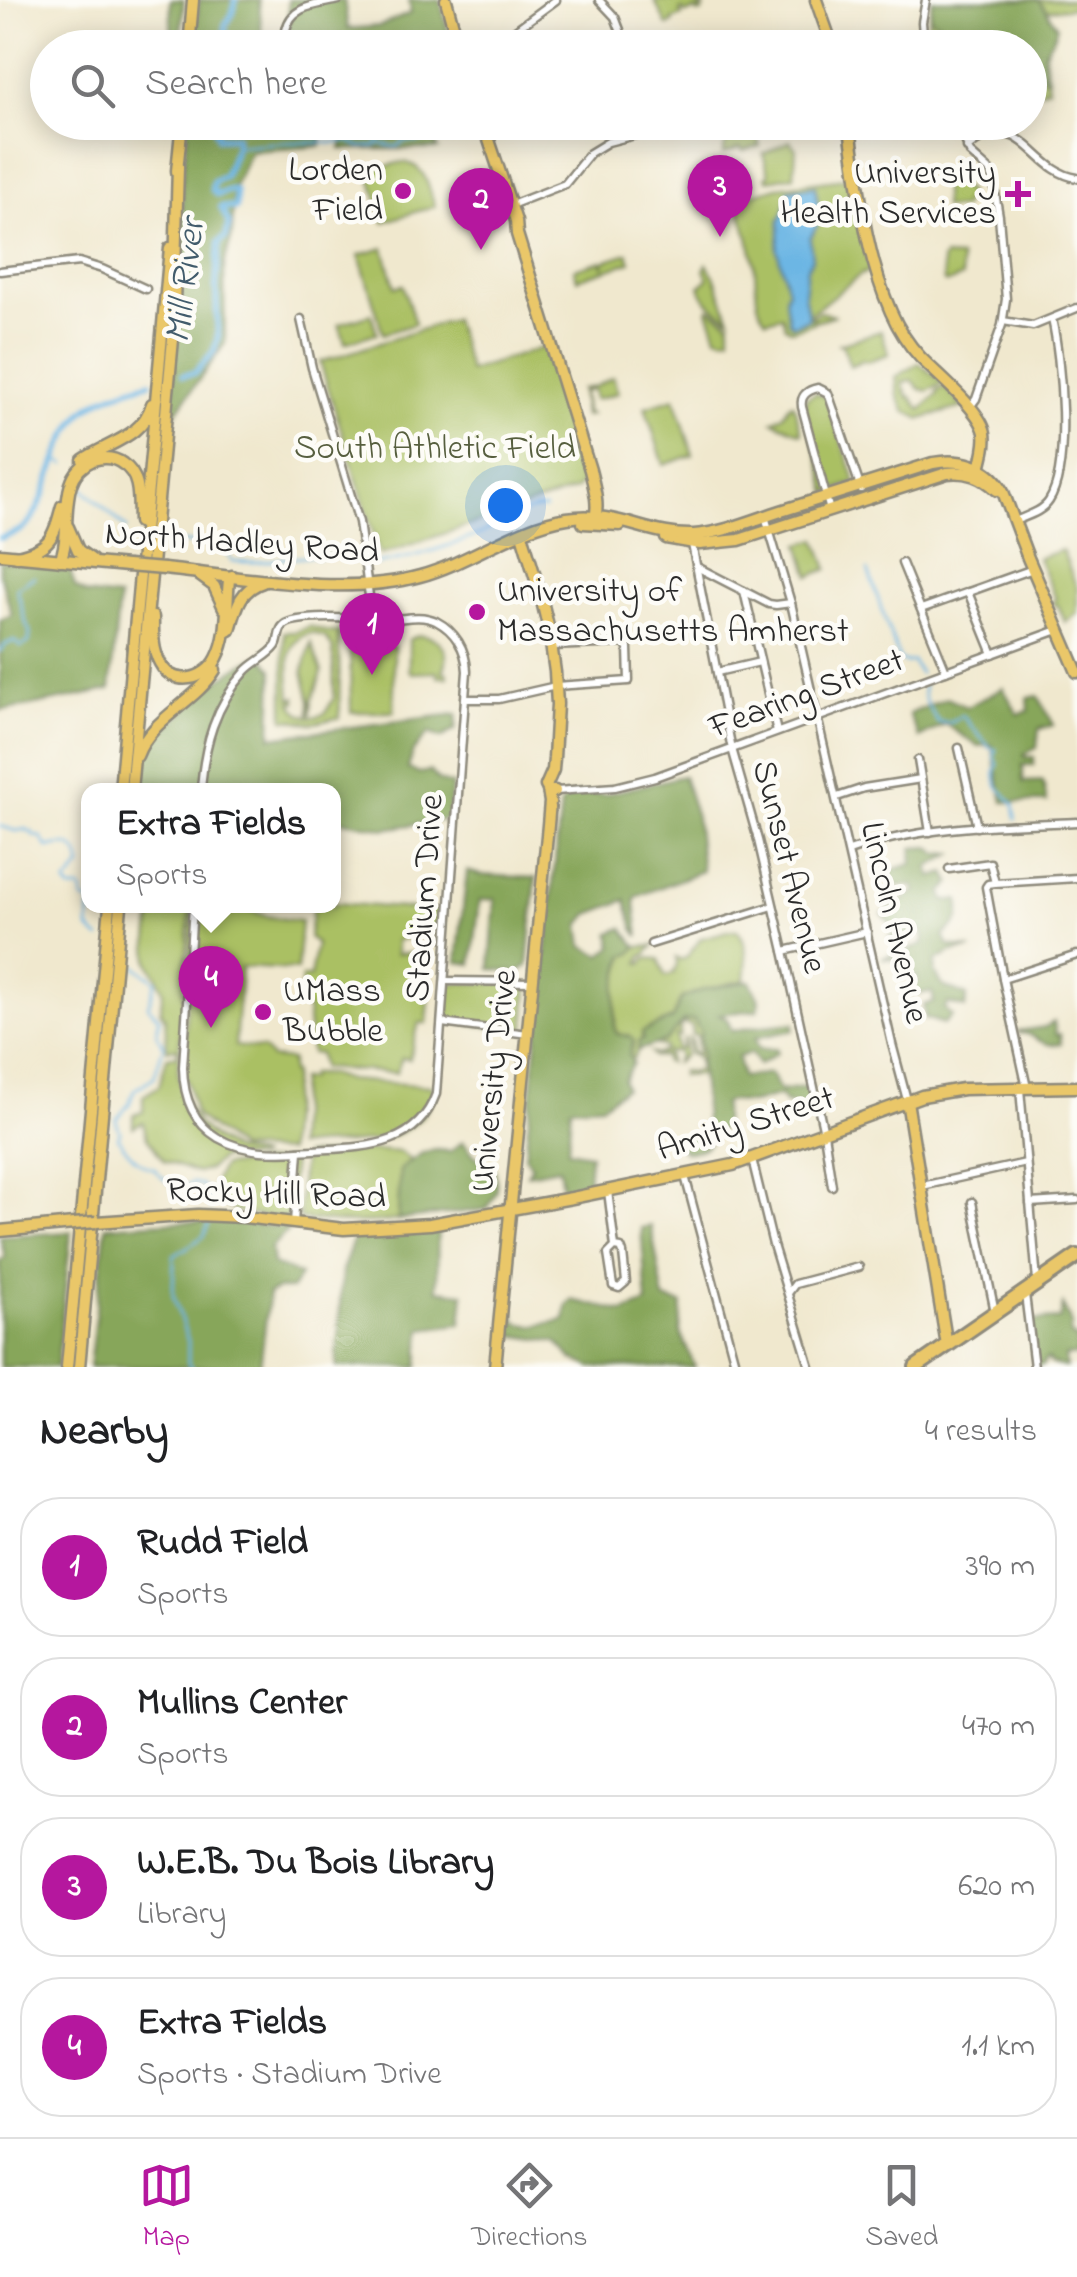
<!DOCTYPE html>
<meta charset="utf-8">
<style>
body{margin:0;font-family:"Indie Flower",sans-serif;background:#f2f2f2;color:#202124}
.you{position:absolute;left:505px;top:505px;width:35px;height:35px;margin:-25px;border:8px solid #fff;border-radius:50%;background:#1a73e8;box-shadow:0 0 0 15px #1a73e833}
.badge{display:grid;place-items:center;width:65px;height:65px;border-radius:50%;background:#b5179e;color:#fff;font-size:32px;font-weight:700}
.pin{position:absolute;translate:-50% -82px;filter:drop-shadow(0 2px 5px #0008)}
.pin::after{content:'';position:absolute;top:52px;width:35px;height:30px;background:inherit;clip-path:polygon(0 0,100% 0,50% 100%)}
.popup{position:absolute;left:81px;top:783px;width:260px;height:130px;box-sizing:border-box;display:grid;place-content:center;border-radius:20px;background:#fff;filter:drop-shadow(0 2px 8px #0005);font-size:32px;white-space:nowrap;color:#757577}
.popup b{font-size:38px;color:#202124}
.popup::after{content:'';position:absolute;left:50%;top:100%;margin-left:-20px;border:20px solid transparent;border-top-color:#fff}
.list{margin:0;padding:0;list-style:none}
h2{display:flex;justify-content:space-between;align-items:center;height:130px;margin:0;padding:0 40px;font-size:42px}
h2 small{font-size:32px;font-weight:400;color:#757577}
.list li{display:grid;grid-template-columns:65px 1fr auto;gap:30px;align-items:center;box-sizing:border-box;height:140px;margin:0 20px 20px;padding:0 20px;border:2px solid #e0e0e0;border-radius:40px}
.list b{display:block;font-size:38px;white-space:nowrap}
.list p{margin:0;font-size:32px;white-space:nowrap;color:#757577}
.list em{font-size:32px;font-style:normal;color:#757577}
.icon{flex:none;width:55px;height:55px;fill:none;stroke:currentColor;stroke-width:2;stroke-linecap:round;stroke-linejoin:round}
.map{position:relative;flex:none;width:1077px;height:1367px;overflow:hidden}
.search{position:absolute;background:#fff;box-shadow:0 5px 25px #0003;left:30px;right:30px;top:30px;height:110px;display:flex;align-items:center;gap:25px;box-sizing:border-box;padding:0 35px;border-radius:55px;color:#757577;font-size:38px}
.sheet{height:770px;background:#fff}
nav{display:flex;justify-content:space-around;align-items:center;box-sizing:border-box;height:140px;border-top:2px solid #e0e0e0;background:#fff;font-size:28px;color:#757577}
nav a{display:grid;justify-items:center;gap:5px}
nav .on{color:#b5179e}
.map>svg:first-child{display:block}
</style>
<div class="map">
<svg width="1077" height="1367" viewBox="0 0 1077 1367">
<rect width="100%" height="100%" fill="#fdfcf7"/>
<filter id="ink" filterUnits="userSpaceOnUse"><feTurbulence type="fractalNoise" baseFrequency=".01" numOctaves="2"/><feDisplacementMap in="SourceGraphic" scale="20" xChannelSelector="R" yChannelSelector="G"/><feConvolveMatrix kernelMatrix="1 2 1 2 8 2 1 2 1" color-interpolation-filters="sRGB"/></filter>
<filter id="wash" filterUnits="userSpaceOnUse"><feTurbulence type="fractalNoise" baseFrequency=".0048" numOctaves="4" result="noise"/><feDisplacementMap in="SourceGraphic" scale="40" xChannelSelector="R" yChannelSelector="G"/><feGaussianBlur stdDeviation="2.25" result="paint"/><feColorMatrix in="noise" values="0 0 0 0 0 0 0 0 0 0 0 0 0 0 0 0 0 1.4 0 .05"/><feComposite in="paint" operator="in"/></filter>
<g filter="url(#wash)">
<rect width="100%" height="100%" fill="#f0e8ce"/>
<!-- green -->
<g fill="#aac064" stroke="#6a7648" stroke-width="2.5" fill-rule="evenodd">
<polygon points="654,0 701,0 705,10 699,2 697,4 702,12 698,13 696,10 686,14 683,10 680,11 682,16 672,20 673,23 667,26"/>
<polygon points="932,0 1077,0 1077,7 1041,11 1048,88 1030,94 1030,48 927,47 926,37"/>
<polygon points="753,123 760,146 743,151 741,148 723,154 727,137"/>
<polygon points="790,141 796,149 794,176 767,180 766,176 769,175 763,154"/>
<path d="M401,162C426,163 428,186 435,206L384,222L369,171Z"/>
<path d="M844,178L849,182L850,190L855,195L862,236L871,270L860,275L810,314L812,317L819,312L835,315L816,321L813,319V323L792,330L785,326L782,316L766,320C752,303 758,278 753,256C749,237 742,218 737,199L777,187Z"/>
<polygon points="943,179 962,179 963,189 967,189 968,199 963,203 963,208 943,208"/>
<polygon points="384,248 395,287 403,285 415,324 383,334 359,255"/>
<polygon points="628,253 631,262 577,279 574,269 601,261 604,268 603,261"/>
<polygon points="944,257 960,258 962,277 948,283 944,282 942,260"/>
<path d="M707,264L715,278L730,318C715,309 705,303 700,286L708,279L704,270Z"/>
<polygon points="709,308 730,322 730,337 723,338 717,336 708,310"/>
<polygon points="371,314 377,333 345,343 339,324"/>
<polygon points="454,319 469,371 544,347 584,480 576,490 380,555 320,362"/>
<polygon points="881,331 889,354 865,362 863,360 850,366 843,346 839,344"/>
<polygon points="919,363 943,383 928,391 920,389 912,380 902,383 908,397 910,396 921,410 937,395 937,391 945,387 963,407 921,419 905,411 898,396 896,377"/>
<polygon points="613,377 618,393 598,399 594,399 593,390 583,391 585,412 590,415 584,416 581,389 594,387"/>
<polygon points="816,393 826,397 856,482 828,493 804,406 807,397"/>
<polygon points="675,398 693,455 664,465 645,407"/>
<polygon points="793,403 802,432 801,433 773,421 783,415 790,404"/>
<polygon points="817,539 828,569 810,576 800,544"/>
<polygon points="1062,550 1077,588 1077,614 1065,622 1058,605 1054,605 1053,601 1056,599 1038,558"/>
<path d="M310,626L328,632H339L340,718C329,718 320,725 308,723C299,722 294,719 284,719V632H295ZM313,633L326,638L333,649L334,698L325,713C312,721 299,716 292,703L296,702V697L291,699C290,675 281,638 313,633Z"/>
<path d="M419,635C441,636 452,651 443,672L447,673L448,677H438L437,672L412,673L409,670V639Z"/>
<polygon points="311,643 322,672 312,701 311,714 309,714 310,701 303,672"/>
<polygon points="350,646 394,646 394,712 351,712"/>
<polygon points="334,903 443,911 442,929 427,936 396,940 396,954 415,952 416,961 421,961 422,978 431,979 427,1023 419,1023 409,1059 402,1058 396,1073 322,1068 319,1054 311,1053 307,1008 300,1007 302,977 310,977 316,944 309,937 313,906 334,906"/>
<polygon points="164,906 185,908 190,906 178,1069 180,1085 186,1104 197,1124 216,1140 233,1150 260,1156 257,1158 222,1158 209,1169 197,1173 164,1161 147,1138 143,1122 133,1127 133,1115 143,1112 143,1096 159,1086 167,1057 177,1055 179,1052 175,1048 167,1050 165,1018 160,1011 163,991 157,976 149,963 148,947 151,923 155,912"/>
<polygon points="193,906 250,910 266,916 301,921 297,970 241,967 235,1046 263,1049 271,1058 291,1060 291,1073 293,1073 287,1152 239,1149 196,1116 183,1067"/>
<path d="M732,930H737C748,941 747,965 745,980L705,989L681,998L672,1019L642,1032C643,1041 638,1053 632,1060L629,1059L634,1042L629,1035H621L615,1031L616,987L625,956L631,954L636,947L653,946L647,954L642,956L639,963L642,964L646,958L659,959L665,976L673,974L677,965L676,958L680,960L686,958L701,938Z"/>
<polygon points="450,983 525,983 528,985 525,1028 522,1030 449,1022 445,1017 447,987"/>
<polygon points="694,1020 702,1032 700,1075 681,1076 681,1071 691,1073 698,1070 699,1065 697,1057 689,1054 689,1038 691,1040 692,1052 696,1055 698,1051 697,1035 692,1035 692,1026 684,1024 680,1026 680,1036 676,1036 677,1049 681,1049 684,1038 685,1055 676,1063 676,1060 679,1059 677,1051 667,1052 669,1063 665,1062 664,1056 654,1057 651,1053 656,1055 665,1051 665,1047 654,1044 666,1041 681,1022"/>
<path d="M310,1074H329L348,1080L431,1086L434,1088C423,1153 344,1140 296,1147L300,1079H309Z"/>
<path d="M375,1150L400,1152L411,1160L400,1171L398,1220C364,1225 333,1223 299,1219L300,1182L304,1155Z"/>
<path d="M293,1159L288,1217L285,1219C256,1215 189,1214 223,1166Z"/>
</g>
<!-- forest -->
<g fill="#87a65a" stroke="#596842" stroke-width="2.5">
<polygon points="170,0 184,0 180,47 172,47"/>
<polygon points="199,0 259,0 263,47 194,47"/>
<polygon points="288,0 344,0 348,29 380,26 411,13 409,0 440,0 449,34 406,47 309,47 289,42"/>
<path d="M932,0H1038C1046,8 1050,17 1057,26C1051,51 1037,46 1048,77L1043,78L1042,71L1038,72L1036,78L1030,81V48L956,47L947,28L930,17Z"/>
<polygon points="188,123 268,123 268,125 321,129 321,146 251,151 234,187 232,235 224,265 225,343 170,421 183,264 182,182"/>
<polygon points="430,130 438,149 341,149 345,134"/>
<polygon points="0,561 69,567 75,587 86,594 119,598 110,690 25,707 0,710 0,620 12,615 0,574"/>
<polygon points="255,657 266,660 273,670 271,737 457,714 456,729 441,738 429,733 413,751 408,769 419,773 430,771 439,781 452,785 449,819 385,829 334,819 334,790 141,790 144,763 152,741 219,679"/>
<polygon points="1003,688 1018,714 1029,711 1028,698 1038,696 1054,725 1039,729 1037,748 1024,754 1025,757 1034,757 1034,765 1023,765 1023,782 1043,781 1047,802 1003,802 992,745 978,746 945,724 919,738 909,714 947,698 967,707"/>
<polygon points="683,776 696,817 702,871 636,897 635,902 639,936 634,929 626,900 589,914 580,925 583,946 601,955 613,947 610,933 623,928 637,947 631,954 624,956 616,987 614,1028 617,1034 632,1037 634,1041 629,1056 633,1063 623,1080 625,1088 602,1105 571,1107 568,1150 590,1154 588,1186 563,1191 559,1168 527,1174 532,1166 525,1156 561,804 570,795 606,794"/>
<path d="M930,847L938,854L955,853L929,867L932,877L946,873L951,883L942,893L945,901L959,900C963,920 957,925 943,936L949,946L972,949L953,952L936,961L935,972L943,986L967,996L965,1008L948,1003L945,1008L952,1016L944,1024L925,1018L923,1005L934,1002L932,992L916,994L907,991L917,983V976L902,973L908,966L903,961L882,958L922,945L924,938L921,930L892,941L889,936L897,931L882,914L916,891L913,886H896L895,881L884,872L912,864L913,848Z"/>
<polygon points="467,871 481,875 536,878 528,966 518,972 490,969 495,899 480,900 472,964 457,962"/>
<path d="M750,981L759,999L758,1010L719,1014L727,1019L732,1031L752,1027L794,1023V1030L755,1038L759,1049H777V1053L759,1065L751,1053L738,1057L742,1077L770,1073L780,1091L810,1086L816,1111L813,1113L811,1106L784,1103L781,1096C769,1096 760,1103 748,1103C736,1103 734,1098 723,1103V1126C709,1141 710,1151 685,1152L677,1144L692,1136L706,1134L700,1061L702,1057L700,1035L701,1032L694,1020L683,1021L666,1041L638,1050L639,1041L643,1039L642,1032L672,1019L682,998L705,989Z"/>
<path d="M1054,1022L1056,1035L1060,1034L1061,1044C1057,1044 1052,1045 1048,1044C1036,1042 1032,1032 1018,1033V1031L1045,1027Z"/>
<path d="M463,1141L474,1155L495,1170L497,1191L487,1209L398,1220L400,1170C416,1156 427,1145 450,1152Z"/>
<polygon points="166,1222 230,1222 290,1228 271,1248 273,1264 300,1275 292,1289 278,1289 269,1293 260,1367 89,1367 106,1226"/>
<polygon points="651,1226 664,1299 682,1304 680,1332 695,1367 592,1367 572,1359 557,1342 512,1335 508,1325 508,1310 514,1310 516,1323 534,1326 565,1320 567,1305 572,1300 624,1312 647,1303 641,1228"/>
<polygon points="438,1227 437,1290 464,1293 461,1324 422,1329 418,1367 336,1367 342,1271 356,1232"/>
<polygon points="71,1232 57,1367 0,1367 0,1261 5,1258 0,1236"/>
<polygon points="1063,1305 1072,1326 1070,1330 1072,1337 1077,1338 1077,1355 1065,1356 1066,1367 1051,1364 1048,1359 1045,1360 1043,1365 1035,1366 1031,1321 1060,1319"/>
</g>
<!-- water -->
<path fill="#6cb6e4" stroke="#4c7088" stroke-width="2.5" d="M815,186L819,211L817,227L810,238L812,259L807,268L804,294L809,319L793,325L789,322C788,312 782,298 788,290L777,249L779,236V222L785,209L788,190Z"/>
<g fill="none" stroke-linecap="round" stroke-linejoin="round">
<!-- stream -->
<g stroke="#6cb6e4" stroke-width="2.5">
<polyline points="236,146 288,142 331,143 348,141 361,147 375,146 378,143 396,147 405,141 416,142 433,138"/>
<polyline points="57,459 65,464"/>
<polyline points="80,486 127,529"/>
<path d="M166,541L220,546L232,561C255,563 264,562 285,558C295,557 302,559 312,555L316,558L330,555L354,561"/>
<path d="M375,564C408,559 441,549 473,537C497,528 519,509 545,509"/>
<polyline points="868,570 899,659 906,663 912,661 920,674"/>
<path d="M0,651L6,644L14,641L21,647L29,642L30,632C23,620 22,604 17,591V588L34,577"/>
<path d="M924,685C920,697 931,711 938,722C949,724 953,723 962,715L990,748L996,750L994,756L998,765L995,772L997,786L1014,804L1016,819"/>
<path d="M0,826L16,831L27,829L28,832L32,831L33,836L41,837L48,848C69,841 78,845 81,867L66,884L70,889H81L83,899L89,902"/>
<polyline points="90,906 89,929 100,939"/>
<path d="M122,957L156,981L148,1006L159,1018L157,1035L164,1045L154,1077L134,1090L129,1104L116,1120L120,1132L118,1138C126,1150 139,1167 154,1168C162,1180 179,1191 193,1183L201,1185L208,1192L207,1199L211,1209"/>
<polyline points="192,1367 188,1363 188,1341 173,1295 174,1256 204,1236 210,1220"/>
</g>
<!-- river -->
<g stroke="#6cb6e4" stroke-width="6">
<polyline points="227,48 225,26 233,13 235,0"/>
<polyline points="183,375 195,373 214,351 218,336 216,287 219,242 226,237 229,224 221,207 236,208 236,191 230,190 217,195 212,189 214,181 224,177 236,146 236,137 218,138 215,130 215,122"/>
<path d="M0,538C10,535 21,532 28,524C51,495 54,447 80,416C96,396 127,390 150,382"/>
</g>
</g>
</g>
<g filter="url(#ink)">
<g fill="none" stroke-linecap="round" stroke-linejoin="round">
<!-- minor casing -->
<g stroke="#8e8a7c" stroke-width="11">
<g id="minor">
<polyline points="599,0 615,17 627,48"/>
<path d="M286,30C291,5 317,5 339,0"/>
<polyline points="491,48 556,0"/>
<polyline points="924,48 922,22 926,0"/>
<polyline points="958,122 970,153 989,170 992,175 999,216 1006,299 1002,325 976,399 970,407"/>
<path d="M967,148C1022,105 1031,171 1077,178"/>
<polyline points="506,207 565,184 590,153 608,142 685,122"/>
<polyline points="0,271 79,262 102,269 146,289"/>
<polyline points="301,319 312,368 359,522 372,618"/>
<polyline points="1003,321 1033,326 1077,308"/>
<path d="M830,511L802,407C800,395 808,390 818,388L828,393L861,489"/>
<polyline points="765,516 791,603 892,1044 907,1100"/>
<path d="M1015,521C1026,516 1042,512 1049,501C1071,467 1061,358 1052,319"/>
<polyline points="692,544 731,745 758,840 784,951 824,1133 832,1186"/>
<polyline points="902,563 946,671"/>
<polyline points="697,567 769,604 776,605 791,603"/>
<polyline points="744,591 777,732"/>
<polyline points="968,592 993,654"/>
<polyline points="921,609 1033,569"/>
<polyline points="717,672 760,662"/>
<polyline points="465,699 499,699 556,686 629,681 628,648 624,643 552,646"/>
<polyline points="959,748 977,827"/>
<polyline points="918,760 930,832"/>
<path d="M201,790C204,745 215,705 246,671C254,662 269,656 276,646C280,640 277,631 284,625C296,614 364,619 383,620C401,620 419,613 436,621C455,631 466,649 467,671L436,1094C414,1154 352,1146 299,1151L294,1223"/>
<polyline points="556,791 615,787 655,777 1058,630"/>
<polyline points="837,797 864,788 921,779"/>
<path d="M849,851C922,825 1001,825 1077,822"/>
<polyline points="949,869 990,863 995,883"/>
<path d="M193,906L183,1067C184,1139 237,1156 299,1151"/>
<polyline points="651,944 773,906"/>
<polyline points="784,951 867,932"/>
<polyline points="1003,979 1077,955"/>
<polyline points="445,981 533,982"/>
<polyline points="442,1023 528,1034"/>
<polyline points="1027,1088 1003,979 986,887 988,884 995,883 1077,878"/>
<polyline points="1020,1089 1037,1281"/>
<polyline points="752,1159 773,1245 810,1367"/>
<polyline points="685,1176 736,1367"/>
<polyline points="922,1186 1026,1163"/>
<polyline points="608,1191 615,1247 608,1254 613,1286 619,1288 626,1282 623,1253 621,1248 615,1247"/>
<polyline points="972,1202 995,1312"/>
<polyline points="1030,1203 1077,1200"/>
<polyline points="789,1292 795,1284 859,1267"/>
<polyline points="1025,1294 1034,1367"/>
</g>
</g>
<!-- major casing -->
<g stroke="#8e8a7c" stroke-width="15">
<g id="major">
<polyline points="446,0 459,48"/>
<polyline points="816,0 833,48"/>
<polyline points="189,48 193,0"/>
<path d="M483,122L516,221L517,234L590,470C594,486 600,507 594,522"/>
<path d="M849,122C859,187 864,251 891,312C898,328 908,344 920,357C937,375 981,410 985,433C987,445 982,460 979,472"/>
<polyline points="177,171 182,122"/>
<path d="M83,460C109,442 142,438 152,404"/>
<polyline points="583,523 620,525"/>
<polyline points="68,527 78,550 92,560"/>
<polyline points="522,534 540,593 549,630 555,672 557,704 554,758 553,770 546,786 549,791 555,791"/>
<path d="M666,538L700,544L739,540L947,473C968,471 982,476 997,490"/>
<polyline points="0,554 127,566"/>
<path d="M17,556C50,549 54,537 62,506"/>
<path d="M60,560C74,531 54,476 93,460C103,457 114,457 123,464C142,476 138,502 139,522"/>
<path d="M164,569C243,577 344,597 420,576C471,562 517,526 567,518C617,510 649,537 694,535C723,533 753,520 781,511C832,495 882,479 933,463C960,458 987,465 1002,489L1028,558L1077,672"/>
<polyline points="199,575 214,586 224,608"/>
<path d="M153,617C153,632 152,649 160,663C173,688 206,680 217,658C229,635 226,606 229,580L232,576"/>
<path d="M230,630C236,608 240,589 263,582"/>
<polyline points="133,651 170,248"/>
<path d="M137,756C151,718 195,703 215,670"/>
<polyline points="120,790 133,648"/>
<polyline points="131,790 173,339 178,166"/>
<polyline points="907,1101 947,1346"/>
<polyline points="96,1222 198,1215 244,1217 344,1229 430,1224 572,1198 733,1165 922,1096 963,1089 1077,1087"/>
<polyline points="0,1231 74,1224"/>
<polyline points="67,1367 110,906"/>
<polyline points="79,1367 121,906"/>
<polyline points="495,1367 548,825 550,802 548,790"/>
</g>
</g>
<!-- highway casing -->
<g stroke="#8e8a7c" stroke-width="18">
<polyline id="highway" points="916,1367 1077,1256"/>
</g>
<!-- minor -->
<use href="#minor" stroke="#fff" stroke-width="6"/>
<!-- major -->
<use href="#major" stroke="#eac769" stroke-width="10"/>
<!-- highway -->
<use href="#highway" stroke="#eac769" stroke-width="12"/>
<!-- major-bridge casing -->
<g stroke="#8e8a7c" stroke-width="15" stroke-linecap="butt">
<g id="major-bridge">
<polyline points="127,566 164,569"/>
<polyline points="74,1224 96,1222"/>
</g>
</g>
<!-- major-bridge -->
<use href="#major-bridge" stroke="#eac769" stroke-width="10"/>
</g>
</g>
<!-- markers -->
<g fill="#b5179e" stroke="#fdfcf7" stroke-width="4">
<circle cx="403" cy="191" r="10"/>
<path d="M1013 179h10v10h10v10h-10v10h-10v-10h-10v-10h10z"/>
<circle cx="477" cy="612" r="10"/>
<circle cx="263" cy="1012" r="10"/>
</g>
<g text-anchor="middle" dominant-baseline="central" stroke-width="9" stroke-linejoin="round" paint-order="stroke">
<!-- poi labels -->
<g font-size="35" fill="#2b2b2b" stroke="#fdfcf7" text-anchor="end">
<text x="383" y="171">Lorden<tspan x="383" dy="40">Field</tspan></text>
<text x="996" y="174">University<tspan x="996" dy="40">Health Services</tspan></text>
<text x="497" y="592" text-anchor="start">University of<tspan x="497" dy="40">Massachusetts Amherst</tspan></text>
<text x="283" y="992" text-anchor="start">UMass<tspan x="283" dy="40">Bubble</tspan></text>
</g>
<!-- park labels -->
<g font-size="35" fill="#575f3f" stroke="#fdfcf7">
<text x="435" y="449">South Athletic Field</text>
</g>
<!-- street labels -->
<g font-size="35" fill="#2b2b2b" stroke="#fdfcf7">
<text transform="translate(242 544) rotate(4)">North Hadley Road</text>
<text transform="translate(807 695) rotate(-20)">Fearing Street</text>
<text transform="translate(788 867) rotate(76)">Sunset Avenue</text>
<text transform="translate(426 898) rotate(-86)">Stadium Drive</text>
<text transform="translate(893 923) rotate(77)">Lincoln Avenue</text>
<text transform="translate(495 1081) rotate(-84)">University Drive</text>
<text transform="translate(746 1125) rotate(-17)">Amity Street</text>
<text transform="translate(276 1195) rotate(2)">Rocky Hill Road</text>
</g>
<!-- water labels -->
<g font-size="38" font-style="italic" fill="#425c6c" stroke="#fdfcf7">
<text transform="translate(187 281) rotate(-83)">Mill River</text>
</g>
</g>
</svg>
<div class="you"></div>
<div class="pin badge" style="left:372px;top:675px">1</div>
<div class="pin badge" style="left:481px;top:250px">2</div>
<div class="pin badge" style="left:720px;top:237px">3</div>
<div class="pin badge" style="left:211px;top:1028px">4</div>
<div class="popup"><b>Extra Fields</b>Sports</div>
<div class="search"><svg class="icon" aria-label="search" viewBox="0 0 24 24"><circle cx="10" cy="10" r="6"/><path d="M15 15l6 6"/></svg>Search here</div>
</div>
<section class="sheet">
<h2>Nearby<small>4 results</small></h2>
<ul class="list">
<li><span class="badge">1</span><div><b>Rudd Field</b><p>Sports</p></div><em>390 m</em></li>
<li><span class="badge">2</span><div><b>Mullins Center</b><p>Sports</p></div><em>470 m</em></li>
<li><span class="badge">3</span><div><b>W.E.B. Du Bois Library</b><p>Library</p></div><em>620 m</em></li>
<li><span class="badge">4</span><div><b>Extra Fields</b><p>Sports · Stadium Drive</p></div><em>1.1 km</em></li>
</ul>
</section>
<nav>
<a class="on"><svg class="icon" aria-label="map" viewBox="0 0 24 24"><path d="M3 6l6-2 6 2 6-2v14l-6 2-6-2-6 2zM9 4v14M15 6v14"/></svg>Map</a>
<a><svg class="icon" aria-label="directions" viewBox="0 0 24 24"><path d="M12 3l9 9-9 9-9-9zM9 14v-3h6M13 9l2 2-2 2"/></svg>Directions</a>
<a><svg class="icon" aria-label="saved" viewBox="0 0 24 24"><path d="M7 4h10v16l-5-4-5 4z"/></svg>Saved</a>
</nav>
